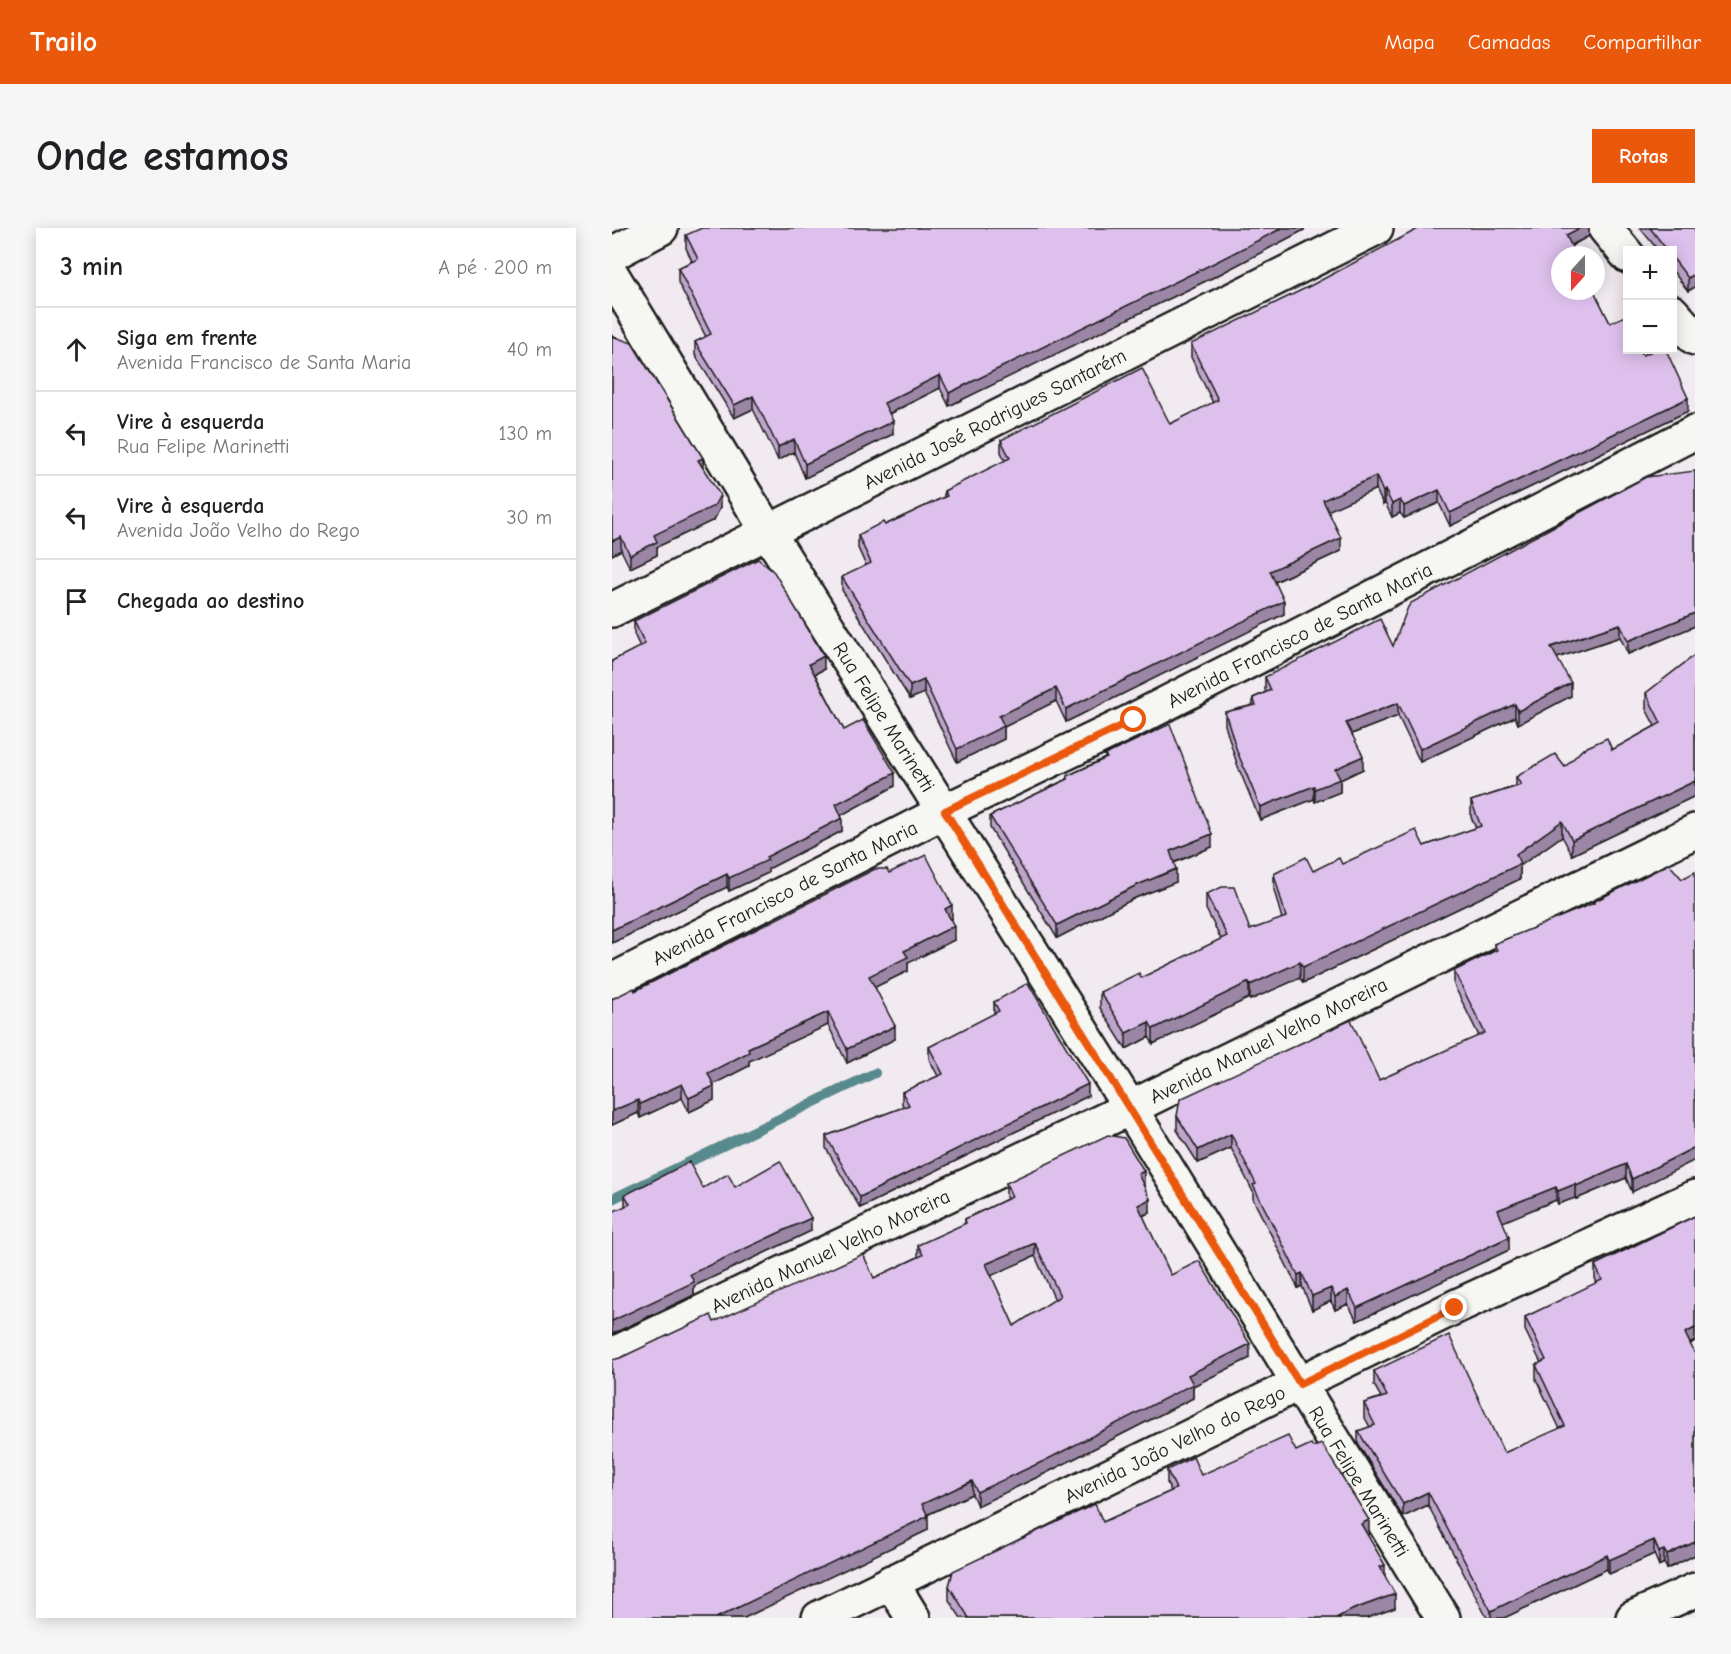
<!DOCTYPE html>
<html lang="pt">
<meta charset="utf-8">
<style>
body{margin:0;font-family:"Comic Neue",sans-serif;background:#f6f6f6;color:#202124}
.controls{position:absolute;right:18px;top:18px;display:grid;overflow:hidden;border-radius:0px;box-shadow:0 3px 15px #0003}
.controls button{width:54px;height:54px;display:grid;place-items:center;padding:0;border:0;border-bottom:2px solid #e0e0e0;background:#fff;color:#202124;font:30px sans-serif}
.compass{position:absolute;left:939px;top:18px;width:54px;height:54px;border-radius:50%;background:#fff;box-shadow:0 3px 15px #0003;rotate:201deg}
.stop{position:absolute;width:18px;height:18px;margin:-14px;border:4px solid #ea580c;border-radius:50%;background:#fff}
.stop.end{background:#ea580c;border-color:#fff;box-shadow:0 2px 6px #0008}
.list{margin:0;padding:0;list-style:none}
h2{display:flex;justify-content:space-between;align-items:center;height:78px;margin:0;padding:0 24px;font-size:26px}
h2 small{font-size:20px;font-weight:400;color:#757577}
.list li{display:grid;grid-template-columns:39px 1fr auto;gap:18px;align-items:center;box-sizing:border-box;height:84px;padding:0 24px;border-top:2px solid #e0e0e0}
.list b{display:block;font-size:22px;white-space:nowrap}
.list p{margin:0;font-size:20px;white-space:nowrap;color:#757577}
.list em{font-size:20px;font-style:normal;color:#757577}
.icon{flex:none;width:33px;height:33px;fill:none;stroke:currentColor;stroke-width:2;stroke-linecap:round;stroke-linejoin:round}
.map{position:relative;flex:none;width:1083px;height:1390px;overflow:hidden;border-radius:0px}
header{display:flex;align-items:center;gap:36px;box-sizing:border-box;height:84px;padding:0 30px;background:#ea580c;color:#fff}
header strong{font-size:28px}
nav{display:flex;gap:33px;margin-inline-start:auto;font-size:21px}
.intro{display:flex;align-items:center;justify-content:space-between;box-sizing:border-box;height:144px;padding:0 36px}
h1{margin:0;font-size:42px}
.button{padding:15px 27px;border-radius:0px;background:#ea580c;color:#fff;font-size:21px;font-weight:700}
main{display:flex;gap:36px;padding:0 36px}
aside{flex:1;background:#fff;border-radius:0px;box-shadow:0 3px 15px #0003}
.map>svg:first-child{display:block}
</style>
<header>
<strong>Trailo</strong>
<nav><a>Mapa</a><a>Camadas</a><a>Compartilhar</a></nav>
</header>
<div class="intro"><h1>Onde estamos</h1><a class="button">Rotas</a></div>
<main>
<aside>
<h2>3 min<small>A pé · 200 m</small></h2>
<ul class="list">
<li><svg class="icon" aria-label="ahead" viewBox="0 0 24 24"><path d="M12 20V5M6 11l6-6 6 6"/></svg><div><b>Siga em frente</b><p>Avenida Francisco de Santa Maria</p></div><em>40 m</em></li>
<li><svg class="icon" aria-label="left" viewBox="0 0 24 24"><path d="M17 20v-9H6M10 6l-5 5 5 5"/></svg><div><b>Vire à esquerda</b><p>Rua Felipe Marinetti</p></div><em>130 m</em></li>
<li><svg class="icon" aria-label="left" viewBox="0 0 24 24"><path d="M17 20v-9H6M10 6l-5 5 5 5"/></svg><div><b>Vire à esquerda</b><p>Avenida João Velho do Rego</p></div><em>30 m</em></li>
<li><svg class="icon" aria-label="arrive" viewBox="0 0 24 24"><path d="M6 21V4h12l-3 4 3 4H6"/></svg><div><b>Chegada ao destino</b></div></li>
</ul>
</aside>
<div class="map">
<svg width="1083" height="1390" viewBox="0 0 1083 1390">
<rect width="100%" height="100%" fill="#f1ebf1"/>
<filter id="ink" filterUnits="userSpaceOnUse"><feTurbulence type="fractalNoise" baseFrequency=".0167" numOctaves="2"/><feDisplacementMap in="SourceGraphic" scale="12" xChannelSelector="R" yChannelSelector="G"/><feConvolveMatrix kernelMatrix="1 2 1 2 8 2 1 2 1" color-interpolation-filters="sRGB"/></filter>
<g filter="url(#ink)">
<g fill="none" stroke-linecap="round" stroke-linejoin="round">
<!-- stream -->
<polyline stroke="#598a8d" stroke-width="10" points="0,971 263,845"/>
<!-- minor casing -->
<g stroke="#1c1c1c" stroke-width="38">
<g id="minor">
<polyline points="993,0 1016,28"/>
<polyline points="0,26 49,0"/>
<path id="s1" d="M0,47L156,304L518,880L831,1390"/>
<polyline points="1060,84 1083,110"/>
<path id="s2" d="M0,382L764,0"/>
<path id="s3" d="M0,753L333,583L522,492L1083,204"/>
<path id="s4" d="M0,1127L518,880L1083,603"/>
<polyline points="279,1354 301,1390"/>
<path id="s5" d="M207,1390L843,1079L1083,969"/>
<polyline points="1021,1390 1083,1362"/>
</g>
</g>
<!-- minor -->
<use href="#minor" stroke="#f6f6f2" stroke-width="33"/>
</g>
<!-- wall -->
<g fill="#bfa5cc" stroke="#1c1c1c" stroke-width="1.5" fill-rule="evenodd">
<polygon points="692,0 692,2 606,47 337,178 328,160 277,186 281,206 193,250 182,224 166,232 141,181 122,190 83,127 83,114 94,109 66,54 66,40 80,33 74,20 74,7"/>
<polygon points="977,0 977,8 959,18 998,95 1031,127 1076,183 838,298 827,275 792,290 788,285 780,289 773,275 771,277 764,261 716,282 729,323 663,354 672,386 454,494 444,473 392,499 392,511 345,534 312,465 298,471 230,362 230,349 254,338 246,320 246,307 273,297 332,269 332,263 393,233 389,224 389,212 558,196 601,175 579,129 579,116"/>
<polygon points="1028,0 1083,0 1083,59 1076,63 1060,42 1060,22 1046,22"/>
<polygon points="0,108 91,240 108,280 102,292 45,319 45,327 18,340 9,322 0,327"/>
<polygon points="1083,243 1083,398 1016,426 1008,409 945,430 959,468 906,496 903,489 808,534 786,488 740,506 751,541 728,552 728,564 703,574 702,571 648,592 625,536 613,497 613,484 641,477 641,470 654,464 653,462 653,449 781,418"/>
<polygon points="22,393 212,441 203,446 232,502 283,558 229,587 230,603 156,641 156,645 117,663 115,659 0,715 0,433 28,419 22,406"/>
<polygon points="1083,427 1083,568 960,627 950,608 908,638 908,651 691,755 688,750 638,772 637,770 541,816 537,809 514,821 488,780 488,764 529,750 609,711 594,681 594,666 638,702 670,691 662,662 662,646 701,643 812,618 864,600 859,589 859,573 904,558 904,549 953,539 1000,522 1043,498 1034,481 1034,465"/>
<polygon points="493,527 600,619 562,635 564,654 523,670 445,710 378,600 378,588 455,551 455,548 493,530"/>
<polygon points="1057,636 1020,964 1014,950 964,971 963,970 946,976 944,972 890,994 897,1022 745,1093 736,1076 723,1082 719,1073 700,1082 690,1058 686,1060 641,971 641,964 619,920 586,935 565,902 565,888 767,852 867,808 842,757 842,743 882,723 882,716 981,676 981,674"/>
<polygon points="277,645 340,691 338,692 342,712 296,735 296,743 263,759 283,811 235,835 216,797 137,833 137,838 101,856 102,872 77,884 70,870 28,890 26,885 0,897 0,771 23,763"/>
<polygon points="382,774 476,868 248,980 214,920 214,908 292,879 290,876 290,864 326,848 317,831 317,819 382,786"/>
<path d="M394,955L532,957L538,984L531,988L559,1047L638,1130L581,1158V1170L434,1245L365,1278L360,1266L315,1287L316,1302L132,1390H0L8,1130L102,1094L262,1050L306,1029V1017L353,996V991L395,971L394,969ZM423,1028L443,1072L402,1098L379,1047Z"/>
<polygon points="123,959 199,1003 82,1058 82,1067 13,978 13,967 91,960"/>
<polygon points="1083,988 1083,1113 1078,1116 1083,1126 1083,1327 1055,1341 1052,1335 1047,1338 1042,1326 997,1346 995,1341 892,1390 875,1390 816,1277 791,1289 746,1216 746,1203 758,1199 752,1188 752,1175 769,1169 762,1157 762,1143 892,1225 948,1201 924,1151 924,1137 929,1135 913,1102 913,1089 985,1055 983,1050 983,1037"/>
<polygon points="684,1223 757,1306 755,1307 773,1349 783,1380 755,1390 349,1390 337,1372 337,1358 491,1294 559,1263 555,1255 555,1242 589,1247"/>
</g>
<!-- shaded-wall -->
<g fill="#9b86a6" stroke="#1c1c1c" stroke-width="1.5">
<polygon points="670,0 692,0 692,2 606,47 337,178 337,165"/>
<polygon points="968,0 977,0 977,8 954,20 954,7"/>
<polygon points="1083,46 1083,59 1076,63 1076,50"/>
<polygon points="328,147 328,160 272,188 272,175"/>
<polygon points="141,168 141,181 122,190 122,177"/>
<polygon points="1076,170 1076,183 838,298 838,285"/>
<polygon points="281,193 281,206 193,250 193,236"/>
<polygon points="182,211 182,224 166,232 166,219"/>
<polygon points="91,230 91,243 86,232"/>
<polygon points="764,248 764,261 711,285 711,272"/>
<polygon points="773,262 773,275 771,277 771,264"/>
<polygon points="827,262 827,275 792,290 792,278"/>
<polygon points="108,267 108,280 102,292 45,319 45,327 18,340 18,327 42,307"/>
<polygon points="788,272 788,285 780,289 780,276"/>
<polygon points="9,309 9,322 0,327 0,313"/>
<polygon points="729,310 729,323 658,356 658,343"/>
<polygon points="672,373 672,386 454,494 454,481"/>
<polygon points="1083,385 1083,398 1016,426 1016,413"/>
<polygon points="1008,396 1008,409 939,432 939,419"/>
<polygon points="212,428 212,441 197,449 197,436"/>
<polygon points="312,452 312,465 298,471 298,458"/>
<polygon points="959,455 959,468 906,496 906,483"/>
<polygon points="444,460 444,473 392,499 392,511 345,534 345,521 387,488"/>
<polygon points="786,475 786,488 734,508 734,495"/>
<polygon points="903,476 903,489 808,534 808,521"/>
<polygon points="751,528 751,541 728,552 728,564 703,574 703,561 723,541"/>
<polygon points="283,545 283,558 224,590 224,576"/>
<polygon points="1083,553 1083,568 960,627 960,612"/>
<polygon points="702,558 702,571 648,592 648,579"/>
<polygon points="230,590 230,603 156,641 156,645 117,663 117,650 154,629"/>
<polygon points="950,593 950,608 908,638 908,651 691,755 691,739 904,626"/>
<polygon points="600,606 600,619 558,636 558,623"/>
<polygon points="564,641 564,654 523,670 445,710 445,697 523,658"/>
<polygon points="115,646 115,659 0,715 0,702"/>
<polygon points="340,677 340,691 333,694 333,681"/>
<polygon points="342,698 342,712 296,735 296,743 257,762 257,748 292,723"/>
<polygon points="688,734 688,750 638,772 638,757"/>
<polygon points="637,754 637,770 541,816 541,801"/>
<polygon points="216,784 216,797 137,833 137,838 96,859 96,845 136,820"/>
<polygon points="537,794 537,809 514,821 514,805"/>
<polygon points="283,798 283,811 235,835 235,821"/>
<polygon points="70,856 70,870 28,890 28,876"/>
<polygon points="476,856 476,868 248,980 248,969"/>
<polygon points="102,858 102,872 77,884 77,870"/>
<polygon points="26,872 26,885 0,897 0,883"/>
<polygon points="619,906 619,920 586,935 586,922"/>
<polygon points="1083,919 1083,932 1020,964 1020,951"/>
<polygon points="1014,936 1014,950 964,971 964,958"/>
<polygon points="532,943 532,957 526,960 526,946"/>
<polygon points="963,956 963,970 946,976 946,963"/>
<polygon points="944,959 944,972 886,996 886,982"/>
<polygon points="538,971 538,984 526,990 526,977"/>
<polygon points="199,990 199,1003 82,1058 82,1067 0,1106 0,1093 78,1046"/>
<polygon points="897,1009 897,1022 745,1093 745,1080"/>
<polygon points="423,1015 423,1028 374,1050 374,1036"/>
<polygon points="690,1045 690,1058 686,1060 686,1047"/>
<polygon points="719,1060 719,1073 700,1082 700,1068"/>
<polygon points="736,1062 736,1076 723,1082 723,1069"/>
<polygon points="1083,1100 1083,1113 1073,1118 1073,1105"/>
<polygon points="638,1116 638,1130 581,1158 581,1170 434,1245 365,1278 365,1264 576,1147"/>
<polygon points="360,1253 360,1266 310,1289 310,1276"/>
<polygon points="816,1264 816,1277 791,1289 791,1276"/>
<polygon points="316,1288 316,1302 132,1390 104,1390"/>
<polygon points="757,1292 757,1306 749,1310 749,1296"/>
<polygon points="1042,1312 1042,1326 997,1346 997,1332"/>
<polygon points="1083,1314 1083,1327 1055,1341 1055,1327"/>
<polygon points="1052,1322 1052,1335 1047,1338 1047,1324"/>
<polygon points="995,1327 995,1341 892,1390 879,1390 879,1383"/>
<polygon points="773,1337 773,1350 768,1339"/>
<polygon points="783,1366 783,1380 755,1390 724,1390 742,1381"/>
</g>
<!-- building -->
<g fill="#dec0ed" stroke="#1c1c1c" stroke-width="1.5" fill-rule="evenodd">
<polygon points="90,0 670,0 606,33 337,165 328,147 272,175 281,193 193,236 182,211 166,219 141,168 122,177 83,114 99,106 66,40 86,31 74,7"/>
<polygon points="808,0 968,0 954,7 964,27 948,27 948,63 982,63 998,95 1013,88 1016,93 1016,122 1028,122 1031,127 1042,122 1054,122 1076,170 838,285 827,262 792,278 788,272 780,276 773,262 771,264 764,248 711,272 729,310 658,343 672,373 454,481 444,460 387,488 392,498 345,521 312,452 298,458 230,349 259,335 246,307 271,294 273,297 335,268 332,263 398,230 389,212 530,140 558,196 606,172 579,116 698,58"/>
<polygon points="1038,0 1083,0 1083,46 1076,50 1060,29 1060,22 1055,22"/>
<polygon points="0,108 20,115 91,230 86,232 108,267 102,278 42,307 45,314 18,327 9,309 0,313"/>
<polygon points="1083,243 1083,385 1016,413 1008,396 939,419 959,455 906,483 903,476 808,521 786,475 734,495 751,528 723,541 728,551 703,561 702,558 648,579 625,523 613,484 644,477 641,470 659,462 653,449 768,391 781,418 796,379 799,375 1034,249"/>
<polygon points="146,331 162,344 212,428 197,436 232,502 251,492 283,545 224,576 230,590 154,629 156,632 117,650 115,646 0,702 0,433 33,416 22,393"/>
<polygon points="1083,427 1083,553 960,612 950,593 904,626 908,636 691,739 688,734 638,757 637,754 541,801 537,794 514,805 488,764 527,745 529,750 615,708 594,666 610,659 622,659 638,702 674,689 662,646 694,629 701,643 727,630 730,636 804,602 812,618 869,598 859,573 909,557 904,549 943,526 953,539 971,521 995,510 1000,522 1049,495 1034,465"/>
<polygon points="558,496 600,606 558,623 564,641 523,658 445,697 378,588 456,551 455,548 495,530 493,527"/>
<polygon points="314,627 340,677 333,681 342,698 292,723 296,729 257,748 283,798 235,821 216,784 136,820 137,824 96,845 102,858 77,870 70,856 28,876 26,872 0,883 0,771 22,760 23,763 263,641 275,641 277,645"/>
<polygon points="1057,636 1070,651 1083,644 1083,919 1020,951 1014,936 964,958 963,956 946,963 944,959 886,982 897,1009 745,1080 736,1062 723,1069 719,1060 700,1068 690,1045 686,1047 641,957 644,956 619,906 586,922 565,888 568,871 739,792 767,852 873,805 842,743 885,722 882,716 982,675 981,674"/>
<polygon points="416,755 476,856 248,969 214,908 297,877 290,864 331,846 317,819 387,783 382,774"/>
<path d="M496,907L512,910L532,943L526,946L538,971L526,977L559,1047L587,1033L638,1116L576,1147L581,1156L434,1232L365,1264L360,1253L310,1276L316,1288L104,1390H0V1132L8,1130L99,1087L102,1094L251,1026L262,1050L311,1027L306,1017L354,995L353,991L400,969L394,955ZM423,1015L448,1068L402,1098L374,1036Z"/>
<polygon points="168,933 199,990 78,1046 82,1054 0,1093 0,984 18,976 13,967 77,934 91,960 116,946 123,959"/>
<polygon points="1083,988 1083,1100 1073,1105 1083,1126 1083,1314 1055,1327 1052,1322 1047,1324 1042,1312 997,1332 995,1327 879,1383 816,1264 791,1276 746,1203 763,1197 752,1175 775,1168 762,1143 837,1107 892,1225 953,1198 924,1137 934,1132 913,1089 990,1052 983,1037"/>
<polygon points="676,1208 684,1223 699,1216 701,1219 710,1216 757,1292 749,1296 773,1337 768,1339 783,1366 742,1381 724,1390 357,1390 337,1358 341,1343 483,1276 491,1294 564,1261 555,1242 581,1229 589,1247"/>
</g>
</g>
<g fill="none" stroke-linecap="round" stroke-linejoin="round" filter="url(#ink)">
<!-- route -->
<polyline stroke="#ea580c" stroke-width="8" points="522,492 333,583 688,1156 843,1080"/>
</g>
<g text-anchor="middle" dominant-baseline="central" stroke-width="4.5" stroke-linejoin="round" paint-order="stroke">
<!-- street labels -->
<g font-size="20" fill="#1c1c1c" stroke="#f6f6f2">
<text stroke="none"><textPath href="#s2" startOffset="428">Avenida José Rodrigues Santarém</textPath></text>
<text stroke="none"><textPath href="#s3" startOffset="770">Avenida Francisco de Santa Maria</textPath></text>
<text stroke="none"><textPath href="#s1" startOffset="519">Rua Felipe Marinetti</textPath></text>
<text stroke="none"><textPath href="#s3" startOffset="194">Avenida Francisco de Santa Maria</textPath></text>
<text stroke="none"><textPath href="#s4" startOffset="728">Avenida Manuel Velho Moreira</textPath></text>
<text stroke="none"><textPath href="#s4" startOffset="242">Avenida Manuel Velho Moreira</textPath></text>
<text stroke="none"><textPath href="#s5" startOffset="396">Avenida João Velho do Rego</textPath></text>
<text stroke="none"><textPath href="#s1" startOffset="1419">Rua Felipe Marinetti</textPath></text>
</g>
</g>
</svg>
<div class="controls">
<button>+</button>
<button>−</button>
</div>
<svg class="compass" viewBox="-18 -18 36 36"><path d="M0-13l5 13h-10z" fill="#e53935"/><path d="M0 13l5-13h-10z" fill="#757577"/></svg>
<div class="stop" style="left:522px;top:492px"></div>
<div class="stop end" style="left:843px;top:1080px"></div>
</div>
</main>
